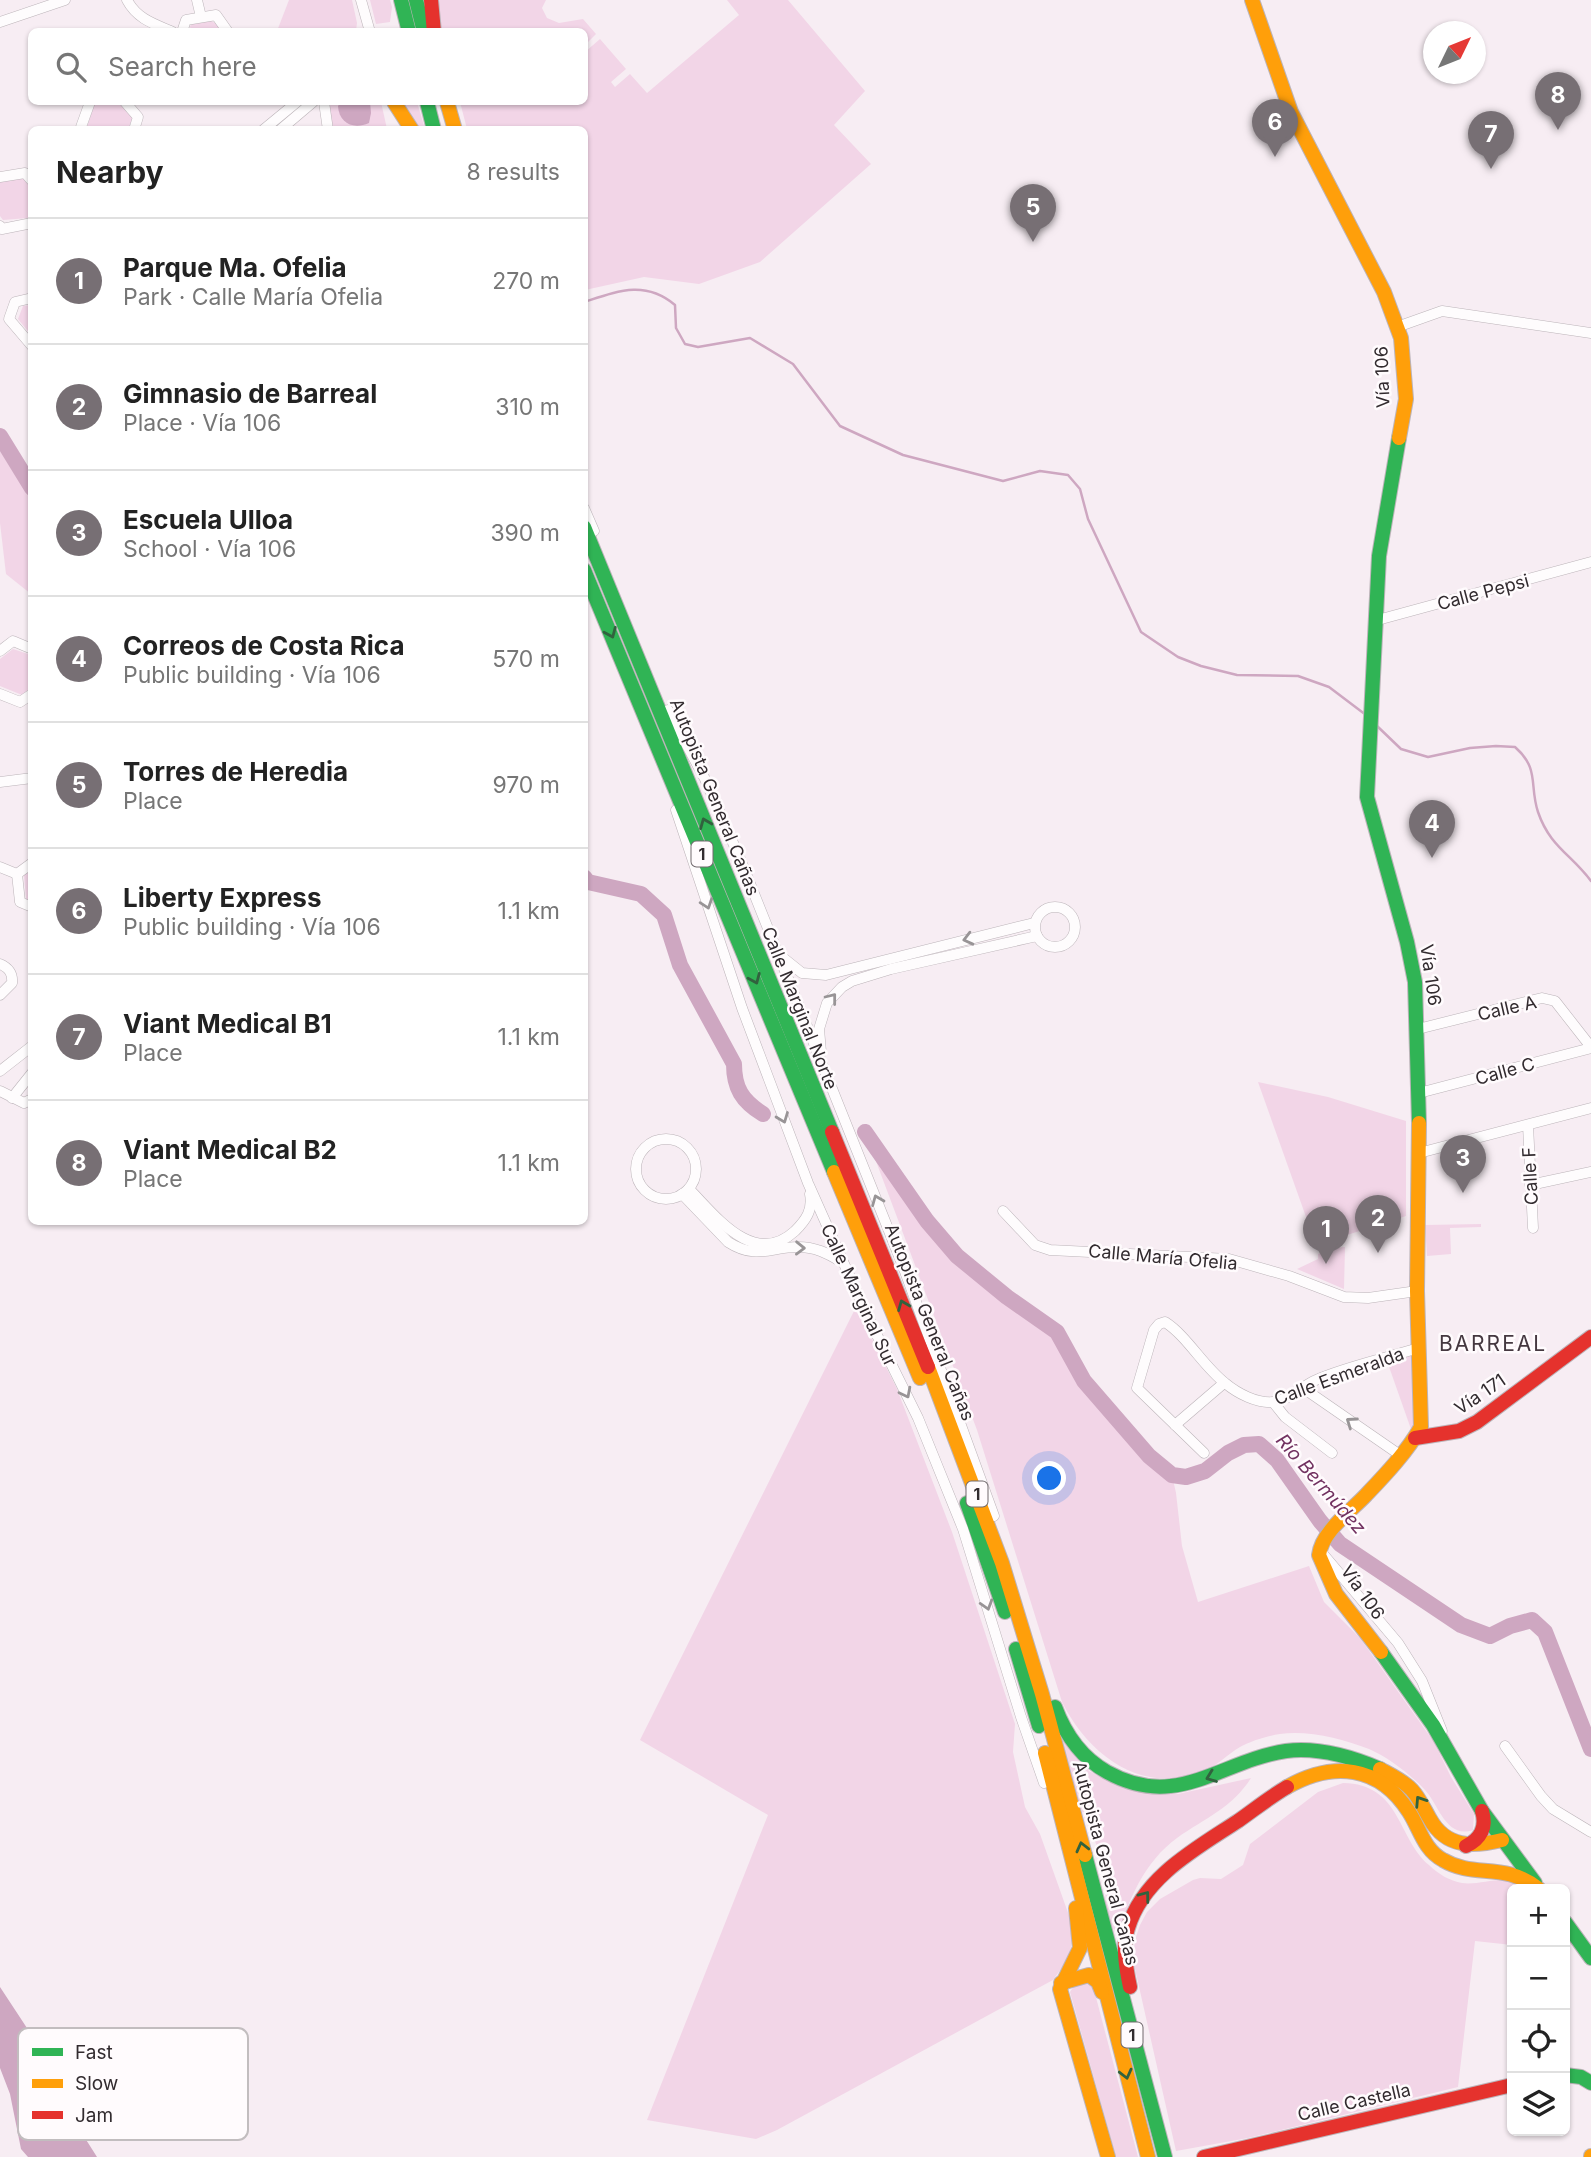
<!DOCTYPE html>
<meta charset="utf-8">
<style>
body{margin:0;font-family:Inter,sans-serif;background:#f6f6f6;color:#222}
.controls{position:absolute;right:21px;bottom:21px;display:grid;overflow:hidden;border-radius:10px;box-shadow:0 2px 5px #0004}
.controls button{width:63px;height:63px;display:grid;place-items:center;padding:0;border:0;border-bottom:2px solid #e0e0e0;background:#fff;color:#222;font:35px sans-serif}
.compass{position:absolute;left:1423px;top:21px;width:63px;height:63px;border-radius:50%;background:#fff;box-shadow:0 2px 5px #0004;rotate:47deg}
.you{position:absolute;left:1050px;top:1479px;width:24px;height:24px;margin:-18px;border:5px solid #fff;border-radius:50%;background:#1a73e8;box-shadow:0 0 0 10px #1a73e833}
.badge{display:grid;place-items:center;width:46px;height:46px;border-radius:50%;background:#776f74;color:#fff;font-size:23px;font-weight:700}
.pin{position:absolute;translate:-50% -58px;filter:drop-shadow(0 2px 4px #0008)}
.pin::after{content:'';position:absolute;top:37px;width:24px;height:21px;background:inherit;clip-path:polygon(0 0,100% 0,50% 100%)}
.list{margin:0;padding:0;list-style:none}
h2{display:flex;justify-content:space-between;align-items:center;height:91px;margin:0;padding:0 28px;font-size:30px}
h2 small{font-size:23px;font-weight:400;color:#767676}
.list li{display:grid;grid-template-columns:46px 1fr auto;gap:21px;align-items:center;box-sizing:border-box;height:126px;padding:0 28px;border-top:2px solid #e0e0e0}
.list b{display:block;font-size:26px;white-space:nowrap}
.list p{margin:0;font-size:23px;white-space:nowrap;color:#767676}
.list em{font-size:23px;font-style:normal;color:#767676}
.icon{flex:none;width:38px;height:38px;fill:none;stroke:currentColor;stroke-width:2;stroke-linecap:round;stroke-linejoin:round}
.map{position:relative;flex:none;width:1591px;height:2157px;overflow:hidden}
.search{position:absolute;background:#fff;box-shadow:0 2px 5px #0004;left:28px;top:28px;width:560px;height:77px;display:flex;align-items:center;gap:18px;box-sizing:border-box;padding:0 24px;border-radius:10px;color:#767676;font-size:26px}
.panel{position:absolute;background:#fff;box-shadow:0 2px 5px #0004;left:28px;top:126px;width:560px;height:1099px;border-radius:10px}
.map>svg:first-child{display:block}
</style>
<div class="map">
<svg width="1591" height="2157" viewBox="0 0 1591 2157">
<rect width="100%" height="100%" fill="#f7edf3"/>
<!-- green -->
<g fill="#f2d5e7">
<polygon points="289,0 352,0 357,23 356,31 277,31"/>
<polygon points="370,0 390,0 392,7 390,22 376,24"/>
<polygon points="433,0 546,0 542,8 547,18 559,23 583,19 596,34 585,45 584,32 441,31"/>
<polygon points="727,0 788,0 865,91 834,125 871,164 760,262 699,284 644,277 585,290 584,130 467,129 460,102 584,102 585,52 600,39 626,69 611,82 615,87 630,74 647,93 739,15"/>
<polygon points="209,20 217,24 223,31 191,31 190,26 193,23"/>
<polygon points="109,102 120,102 133,118 128,129 89,129 87,127 94,105"/>
<polygon points="328,102 381,102 387,129 332,129"/>
<polygon points="400,102 417,102 425,129 416,129"/>
<path d="M22,177C34,190 35,202 28,218L3,220L0,216V182Z"/>
<polygon points="31,305 32,305 31,335 18,319 23,306"/>
<polygon points="0,451 31,500 31,594 6,574 0,523"/>
<polygon points="13,649 31,655 31,687 22,695 0,686 0,659"/>
<polygon points="31,869 31,901 26,899 24,875"/>
<polygon points="1258,1082 1328,1097 1406,1121 1406,1216 1316,1245"/>
<path d="M865,1132L927,1221L957,1256L1007,1297L1057,1332L1084,1381L1149,1456L1172,1475L1176,1493L1182,1546L1198,1602L1309,1566L1324,1602L1360,1638L1434,1742L1451,1777L1474,1814L1473,1830C1446,1839 1439,1805 1425,1790C1411,1775 1388,1757 1369,1749C1343,1739 1308,1730 1280,1734C1267,1736 1251,1741 1240,1747C1228,1754 1217,1766 1204,1771C1143,1796 1089,1756 1062,1702L977,1430Z"/>
<polygon points="1481,1224 1481,1227 1450,1228 1451,1254 1427,1256 1425,1225"/>
<polygon points="1345,1247 1344,1289 1297,1269 1318,1259 1318,1254 1334,1248"/>
<polygon points="856,1307 897,1389 952,1532 1015,1724 1013,1752 1025,1807 1040,1834 1072,1924 1073,1935 1069,1958 1053,1980 777,2130 756,2139 647,2120 768,1815 640,1740"/>
<polygon points="1411,1353 1417,1426 1412,1432 1387,1361"/>
<path d="M1059,1736L1089,1771L1125,1789L1178,1794L1251,1778C1232,1808 1205,1818 1177,1838C1145,1861 1127,1901 1118,1938L1105,1913L1106,1882L1097,1846L1078,1802Z"/>
<path d="M1343,1783C1401,1784 1397,1838 1429,1865C1438,1874 1450,1881 1462,1883C1483,1886 1509,1871 1524,1889H1512V1945L1475,1941L1458,2087L1248,2138L1176,2151L1133,1960L1135,1940L1140,1925L1147,1912L1160,1899L1193,1880L1200,1878L1221,1879L1243,1865L1250,1844L1318,1792Z"/>
<polygon points="1088,1981 1093,1986 1138,2157 1116,2157 1070,1992 1076,1983"/>
</g>
<!-- water -->
<g fill="#cea7c1">
<path d="M341,102H370L371,113L369,123C353,130 339,123 338,106Z"/>
<polygon points="0,1987 50,2063 78,2127 97,2157 28,2157 21,2149 10,2094 0,2068"/>
</g>
<g fill="none" stroke-linecap="round" stroke-linejoin="round">
<!-- stream -->
<g stroke="#cea7c1" stroke-width="2.5">
<path d="M584,302C618,291 645,280 675,305L676,328L685,344L698,347L750,338L793,364L840,426L903,455L1003,481L1040,471L1068,475L1080,489L1088,519L1141,632L1178,657L1201,666L1237,675L1298,676L1329,687L1366,715"/>
<path d="M1376,725L1401,749L1428,757L1470,748L1496,746L1515,747C1540,769 1529,785 1538,812C1550,847 1571,854 1591,881"/>
</g>
<!-- river -->
<g stroke="#cea7c1" stroke-width="16">
<polyline points="0,436 32,488"/>
<path d="M584,877L588,882L641,894L664,915L680,965L734,1064C734,1088 742,1101 763,1114"/>
<polyline points="865,1132 927,1221 957,1256 1007,1297 1057,1332 1084,1381 1149,1456 1172,1475 1186,1477 1205,1471 1228,1453 1244,1445 1259,1444 1277,1460 1320,1521 1340,1544 1461,1625 1490,1636 1510,1626 1532,1620 1545,1632 1591,1749"/>
</g>
<!-- street casing -->
<g stroke="#bcb4b9" stroke-width="11">
<g id="street">
<path d="M127,0C137,19 154,24 173,32"/>
<polyline points="197,0 201,17"/>
<polyline points="361,0 370,32"/>
<polyline points="0,22 65,0"/>
<polyline points="182,32 186,20 216,15 228,32"/>
<polyline points="125,102 138,117 134,130"/>
<polyline points="324,102 328,130"/>
<polyline points="83,130 81,127 90,102"/>
<polyline points="263,130 297,102"/>
<polyline points="280,130 313,102"/>
<polyline points="0,177 25,173 32,181"/>
<polyline points="0,226 2,229 32,223"/>
<polyline points="32,298 15,302 9,319 32,346"/>
<polyline points="1397,327 1442,311 1591,333"/>
<polyline points="584,508 594,531"/>
<polyline points="1374,621 1591,562"/>
<polyline points="0,651 13,641 32,649"/>
<polyline points="0,694 20,702 32,694"/>
<polyline points="668,710 705,779 741,861 903,1266 994,1516"/>
<polyline points="0,782 32,778"/>
<polyline points="676,810 742,1008 808,1183 866,1313 918,1418 963,1529 1021,1717 1044,1783"/>
<polyline points="0,867 17,874"/>
<polyline points="17,874 20,902 32,907"/>
<polyline points="17,874 32,863"/>
<circle cx="1055" cy="927" r="20"/>
<polyline points="782,957 802,973 826,975 1034,923"/>
<path d="M0,964C9,968 13,973 12,983L0,995"/>
<polyline points="1418,1029 1542,998 1555,1001 1591,1047"/>
<polyline points="821,1052 819,1029 827,1003 842,987 852,981 891,969 1037,936"/>
<polyline points="0,1071 32,1046"/>
<polyline points="0,1091 24,1103 32,1099"/>
<polyline points="1419,1093 1591,1048"/>
<polyline points="12,1098 32,1073"/>
<polyline points="1528,1125 1533,1228"/>
<circle cx="666" cy="1169" r="30"/>
<polyline points="1419,1153 1591,1108"/>
<polyline points="1530,1185 1591,1172"/>
<path d="M689,1189C715,1215 754,1269 795,1231C806,1220 813,1210 810,1194"/>
<path d="M682,1194L728,1242C756,1260 770,1247 798,1247C815,1247 827,1253 840,1261"/>
<polyline points="1003,1211 1035,1245 1050,1250 1229,1259 1289,1276 1344,1297 1368,1298 1417,1291"/>
<polyline points="1303,1388 1400,1455"/>
<polyline points="1273,1402 1285,1417 1332,1453"/>
<polyline points="1175,1425 1224,1383"/>
<path d="M1204,1453L1137,1388L1154,1330L1159,1324L1165,1322C1187,1336 1203,1366 1225,1383C1237,1393 1257,1404 1274,1402C1289,1400 1302,1386 1316,1380C1345,1367 1387,1358 1418,1348"/>
<polyline points="1323,1554 1398,1643 1422,1681 1442,1731"/>
<polyline points="1505,1746 1541,1796 1553,1809 1591,1832"/>
</g>
</g>
<!-- fast casing -->
<g stroke="#bcb4b9" stroke-width="16">
<g id="fast">
<polyline points="401,0 409,32"/>
<polyline points="416,0 424,32"/>
<polyline points="427,102 434,130"/>
<polyline points="1399,438 1379,556 1367,797 1407,942 1415,982 1419,1123"/>
<polyline points="584,527 832,1132"/>
<polyline points="584,570 834,1172"/>
<polyline points="967,1503 1005,1612"/>
<polyline points="1016,1649 1039,1726"/>
<polyline points="1381,1652 1433,1725 1482,1811 1535,1883"/>
<path d="M1055,1707C1065,1734 1082,1758 1107,1772C1177,1811 1220,1761 1286,1751C1317,1747 1352,1757 1380,1769"/>
<polyline points="1085,1855 1165,2157"/>
<polyline points="1565,1922 1591,1958"/>
<polyline points="1565,2075 1581,2077 1591,2083"/>
</g>
</g>
<!-- slow casing -->
<g stroke="#bcb4b9" stroke-width="16">
<g id="slow">
<polyline points="1252,0 1291,112 1384,292 1401,338 1406,399 1399,438"/>
<polyline points="394,102 412,130"/>
<polyline points="447,102 455,130"/>
<polyline points="834,1172 920,1378"/>
<polyline points="928,1367 1002,1563 1042,1694 1085,1855"/>
<path d="M1381,1652L1336,1594L1319,1555C1322,1531 1350,1512 1366,1495C1385,1475 1407,1452 1421,1427L1417,1291L1419,1123"/>
<polyline points="1045,1753 1148,2157"/>
<path d="M1380,1769C1391,1775 1404,1781 1412,1790C1420,1799 1424,1809 1430,1819C1446,1848 1473,1847 1502,1840"/>
<path d="M1287,1787C1333,1761 1379,1765 1409,1812C1420,1829 1424,1850 1443,1860C1475,1879 1503,1861 1539,1889"/>
<polyline points="1076,1908 1080,1948 1060,1989 1108,2157"/>
<polyline points="1061,1983 1089,1975 1098,1982 1102,1992"/>
<polyline points="1591,2156 1591,2157"/>
</g>
</g>
<!-- jam casing -->
<g stroke="#bcb4b9" stroke-width="16">
<g id="jam">
<polyline points="431,0 434,32"/>
<polyline points="832,1132 928,1367"/>
<polyline points="1415,1438 1459,1431 1477,1422 1591,1337"/>
<path d="M1466,1846C1481,1839 1487,1827 1482,1811"/>
<path d="M1130,1987C1126,1968 1122,1947 1128,1928C1143,1877 1197,1848 1238,1821C1255,1809 1270,1797 1287,1787"/>
<polyline points="1204,2157 1512,2085"/>
</g>
</g>
<!-- street -->
<use href="#street" stroke="#fefcfd" stroke-width="10"/>
<!-- fast -->
<use href="#fast" stroke="#30b455" stroke-width="14"/>
<!-- slow -->
<use href="#slow" stroke="#ff9f0a" stroke-width="14"/>
<!-- jam -->
<use href="#jam" stroke="#e5322d" stroke-width="14"/>
</g>
<!-- one-way arrows -->
<defs><path id="oneway-chevron" d="M-2-3.5L2.5 0L-2 3.5" fill="none" stroke-width="1.6" stroke-linecap="round" stroke-linejoin="round" transform="scale(1.75)"/></defs>
<g stroke="#31623e">
<use href="#oneway-chevron" transform="translate(611 633) rotate(67)"/>
<use href="#oneway-chevron" transform="translate(705 823) rotate(-112)"/>
<use href="#oneway-chevron" transform="translate(755 979) rotate(67)"/>
<use href="#oneway-chevron" transform="translate(903 1305) rotate(-112)"/>
<use href="#oneway-chevron" transform="translate(1211 1777) rotate(159)"/>
<use href="#oneway-chevron" transform="translate(1420 1801) rotate(-123)"/>
<use href="#oneway-chevron" transform="translate(1082 1847) rotate(-104)"/>
<use href="#oneway-chevron" transform="translate(1145 1896) rotate(-53)"/>
<use href="#oneway-chevron" transform="translate(1126 2074) rotate(76)"/>
</g>
<g stroke="#989496">
<use href="#oneway-chevron" transform="translate(707 904) rotate(71)"/>
<use href="#oneway-chevron" transform="translate(968 939) rotate(166)"/>
<use href="#oneway-chevron" transform="translate(832 998) rotate(-52)"/>
<use href="#oneway-chevron" transform="translate(783 1118) rotate(69)"/>
<use href="#oneway-chevron" transform="translate(877 1200) rotate(-112)"/>
<use href="#oneway-chevron" transform="translate(800 1248) rotate(1)"/>
<use href="#oneway-chevron" transform="translate(906 1393) rotate(63)"/>
<use href="#oneway-chevron" transform="translate(1351 1422) rotate(-145)"/>
<use href="#oneway-chevron" transform="translate(987 1605) rotate(73)"/>
</g>
<g text-anchor="middle" dominant-baseline="central" stroke-width="5" stroke-linejoin="round" paint-order="stroke">
<!-- shield labels -->
<g fill="#fffbfd" stroke="#70696d" stroke-width="2">
<rect x="691.5" y="841.5" width="21" height="25" rx="5"/>
<rect x="966.5" y="1481.5" width="21" height="25" rx="5"/>
<rect x="1121.5" y="2022.5" width="21" height="25" rx="5"/>
</g>
<g font-size="16" font-weight="bold" fill="#322b2f">
<text x="702" y="854">1</text>
<text x="977" y="1494">1</text>
<text x="1132" y="2035">1</text>
</g>
<!-- street labels -->
<g font-size="18" fill="#322b2f" stroke="#fffbfd">
<text transform="translate(1382 377) rotate(-92)">Vía 106</text>
<text transform="translate(1483 592) rotate(-15)">Calle Pepsi</text>
<text transform="translate(715 797) rotate(68)">Autopista General Cañas</text>
<text transform="translate(1431 975) rotate(82)">Vía 106</text>
<text transform="translate(800 1008) rotate(68)">Calle Marginal Norte</text>
<text transform="translate(1507 1008) rotate(-13)">Calle A</text>
<text transform="translate(1505 1071) rotate(-15)">Calle C</text>
<text transform="translate(1530 1176) rotate(-93)">Calle F</text>
<text transform="translate(1163 1257) rotate(5)">Calle María Ofelia</text>
<text transform="translate(859 1295) rotate(65)">Calle Marginal Sur</text>
<text transform="translate(930 1322) rotate(68)">Autopista General Cañas</text>
<text transform="translate(1339 1376) rotate(-20)">Calle Esmeralda</text>
<text transform="translate(1480 1394) rotate(-34)">Vía 171</text>
<text transform="translate(1363 1592) rotate(55)">Vía 106</text>
<text transform="translate(1106 1863) rotate(75)">Autopista General Cañas</text>
<text transform="translate(1354 2102) rotate(-13)">Calle Castella</text>
</g>
<!-- water labels -->
<g font-size="19" font-style="italic" fill="#723261" stroke="#fffbfd">
<text transform="translate(1321 1484) rotate(49)">Río Bermúdez</text>
</g>
<!-- quarter labels -->
<g font-size="21" letter-spacing="2" fill="#453840" stroke="#fffbfd">
<text x="1493" y="1343">BARREAL</text>
</g>
</g>
<!-- legend -->
<rect x="18" y="2028" width="230" height="112" rx="10" fill="#fffbfd" stroke="#c2bdbf" stroke-width="2"/>
<rect x="32" y="2048" width="31" height="8" fill="#30b455"/>
<rect x="32" y="2079" width="31" height="9" fill="#ff9f0a"/>
<rect x="32" y="2111" width="31" height="8" fill="#e5322d"/>
<g font-size="19" fill="#322b2f">
<text x="75" y="2059">Fast</text>
<text x="75" y="2090">Slow</text>
<text x="75" y="2122">Jam</text>
</g>
</svg>
<div class="controls">
<button>+</button>
<button>−</button>
<button><svg class="icon" aria-label="locate" viewBox="0 0 24 24"><circle cx="12" cy="12" r="6"/><path d="M12 2v4M12 18v4M2 12h4M18 12h4"/></svg></button>
<button><svg class="icon" aria-label="layers" viewBox="0 0 24 24"><path d="M12 4l9 5-9 5-9-5zM3 14l9 5 9-5"/></svg></button>
</div>
<svg class="compass" viewBox="-18 -18 36 36"><path d="M0-13l5 13h-10z" fill="#e53935"/><path d="M0 13l5-13h-10z" fill="#767676"/></svg>
<div class="you"></div>
<div class="pin badge" style="left:1326px;top:1264px">1</div>
<div class="pin badge" style="left:1378px;top:1253px">2</div>
<div class="pin badge" style="left:1463px;top:1193px">3</div>
<div class="pin badge" style="left:1432px;top:858px">4</div>
<div class="pin badge" style="left:1033px;top:242px">5</div>
<div class="pin badge" style="left:1275px;top:157px">6</div>
<div class="pin badge" style="left:1491px;top:169px">7</div>
<div class="pin badge" style="left:1558px;top:130px">8</div>
<div class="search"><svg class="icon" aria-label="search" viewBox="0 0 24 24"><circle cx="10" cy="10" r="6"/><path d="M15 15l6 6"/></svg>Search here</div>
<section class="panel">
<h2>Nearby<small>8 results</small></h2>
<ul class="list">
<li><span class="badge">1</span><div><b>Parque Ma. Ofelia</b><p>Park · Calle María Ofelia</p></div><em>270 m</em></li>
<li><span class="badge">2</span><div><b>Gimnasio de Barreal</b><p>Place · Vía 106</p></div><em>310 m</em></li>
<li><span class="badge">3</span><div><b>Escuela Ulloa</b><p>School · Vía 106</p></div><em>390 m</em></li>
<li><span class="badge">4</span><div><b>Correos de Costa Rica</b><p>Public building · Vía 106</p></div><em>570 m</em></li>
<li><span class="badge">5</span><div><b>Torres de Heredia</b><p>Place</p></div><em>970 m</em></li>
<li><span class="badge">6</span><div><b>Liberty Express</b><p>Public building · Vía 106</p></div><em>1.1 km</em></li>
<li><span class="badge">7</span><div><b>Viant Medical B1</b><p>Place</p></div><em>1.1 km</em></li>
<li><span class="badge">8</span><div><b>Viant Medical B2</b><p>Place</p></div><em>1.1 km</em></li>
</ul>
</section>
</div>
